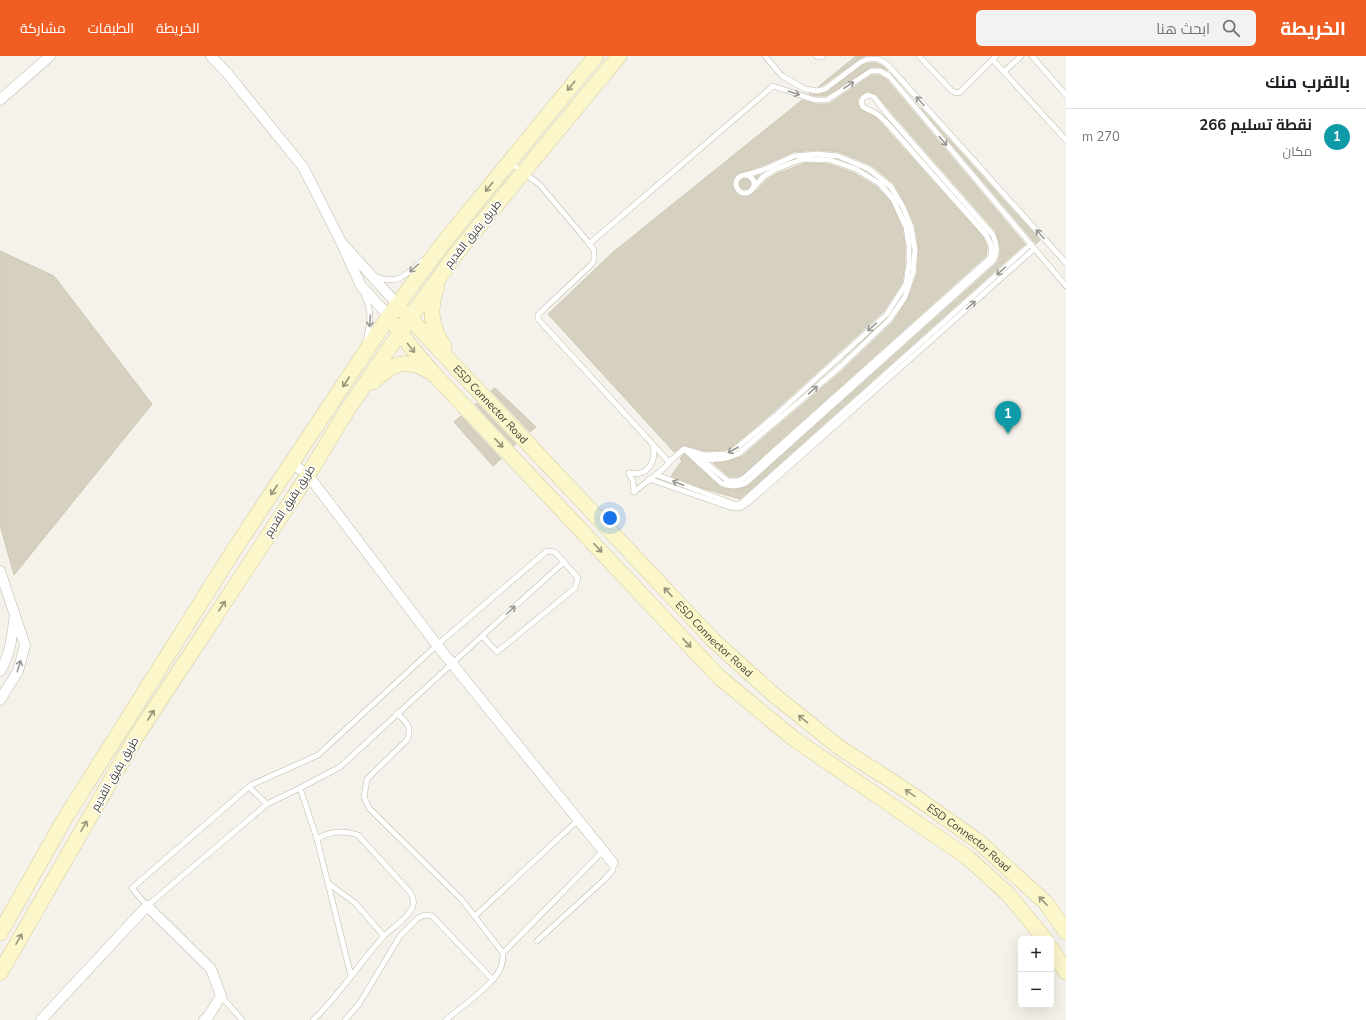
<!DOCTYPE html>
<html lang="ar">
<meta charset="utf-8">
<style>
body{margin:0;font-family:"Nunito Sans",Cairo,sans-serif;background:#f2f2f2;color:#202124;direction:rtl}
.controls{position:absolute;right:12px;bottom:12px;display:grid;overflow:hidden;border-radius:6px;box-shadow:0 4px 16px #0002}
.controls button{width:36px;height:36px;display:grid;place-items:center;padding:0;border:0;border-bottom:1px solid #e0e0e0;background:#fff;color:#202124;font:20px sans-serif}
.you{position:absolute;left:610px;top:462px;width:14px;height:14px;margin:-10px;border:3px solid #fff;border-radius:50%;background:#1a73e8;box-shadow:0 0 0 6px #1a73e833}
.badge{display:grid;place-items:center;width:26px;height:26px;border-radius:50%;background:#f15e24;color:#fff;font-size:13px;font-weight:700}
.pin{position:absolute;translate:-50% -33px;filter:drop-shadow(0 1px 2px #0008)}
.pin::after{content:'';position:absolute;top:21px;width:14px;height:12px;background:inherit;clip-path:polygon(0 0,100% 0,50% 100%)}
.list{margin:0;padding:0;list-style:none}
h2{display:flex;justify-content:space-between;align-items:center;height:52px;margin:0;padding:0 16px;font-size:17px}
h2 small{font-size:13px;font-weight:400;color:#757577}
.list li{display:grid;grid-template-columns:26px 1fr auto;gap:12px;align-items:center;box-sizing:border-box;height:56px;padding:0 16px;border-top:1px solid #e0e0e0}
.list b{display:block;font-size:15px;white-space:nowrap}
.list p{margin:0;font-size:13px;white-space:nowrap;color:#757577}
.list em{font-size:13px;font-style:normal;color:#757577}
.icon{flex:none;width:22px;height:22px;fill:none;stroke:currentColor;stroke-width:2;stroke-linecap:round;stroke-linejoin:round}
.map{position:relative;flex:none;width:1066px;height:964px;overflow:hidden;direction:ltr}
header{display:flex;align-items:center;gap:24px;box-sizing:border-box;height:56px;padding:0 20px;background:#f15e24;color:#fff}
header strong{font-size:19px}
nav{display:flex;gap:22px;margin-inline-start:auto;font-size:14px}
.search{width:280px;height:36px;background:#f2f2f2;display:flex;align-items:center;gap:10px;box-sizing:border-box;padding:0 14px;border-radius:6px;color:#757577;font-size:15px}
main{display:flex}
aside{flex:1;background:#fff}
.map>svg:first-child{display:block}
</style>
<header>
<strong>الخريطة</strong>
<div class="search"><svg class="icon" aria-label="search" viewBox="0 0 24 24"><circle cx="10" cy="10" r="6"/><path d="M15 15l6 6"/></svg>ابحث هنا</div>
<nav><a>الخريطة</a><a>الطبقات</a><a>مشاركة</a></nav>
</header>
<main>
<aside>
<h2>بالقرب منك<small></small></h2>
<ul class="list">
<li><span class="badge" style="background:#0f9aa8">1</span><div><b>نقطة تسليم 266</b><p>مكان</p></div><em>270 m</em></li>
</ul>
</aside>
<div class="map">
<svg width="1066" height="964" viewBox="0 0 1066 964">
<rect width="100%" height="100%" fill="#f4f2ea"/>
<!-- building -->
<g fill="#d5d0bf" stroke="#d0c8b3">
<polygon points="856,0 865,0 859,3 823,29 818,31"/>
<polygon points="869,7 877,7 884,11 888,15 880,11 871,11 826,40 816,40 809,38 818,39 827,36 863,9"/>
<polygon points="872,19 879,19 886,23 1025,188 740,443 702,432 671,420 682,405 680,402 684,398 720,431 733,434 748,430 997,207 1000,199 1000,192 996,176 890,55 877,39 867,35 861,39 857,44 860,53 875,61 883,69 983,181 987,191 986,200 742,419 737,421 729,421 713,407 725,406 741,401 844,313 893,266 908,243 917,218 919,193 915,170 906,149 894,128 871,109 839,96 817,94 793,96 764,109 743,117 742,121 746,123 760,119 749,131 749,134 753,136 756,135 767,123 776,118 805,107 829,108 854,117 877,131 890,145 902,172 905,189 905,208 902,227 884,255 771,358 732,391 725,394 705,395 684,389 674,396 548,258 612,197 802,44 815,48 829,48"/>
<polygon points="921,52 1040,184 1036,188"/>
<polygon points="0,195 54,220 152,348 14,519 0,469"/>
<polygon points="495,332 536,371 530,376 491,335"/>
<polygon points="477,347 516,388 514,390 475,348"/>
<polygon points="461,360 501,403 493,410 454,366"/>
</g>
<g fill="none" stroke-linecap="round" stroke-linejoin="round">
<!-- lane casing -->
<g stroke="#bfbbac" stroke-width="6">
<g id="lane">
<polyline points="765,0 782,20 805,33 817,35 825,33 861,6 868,3 878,3 887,8 1066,207"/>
<polyline points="816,0 819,1 823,0"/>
<polyline points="919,0 952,35 956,37 960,36 996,0"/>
<polyline points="1032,0 1066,39"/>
<polyline points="993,4 1066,84"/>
<polyline points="1004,16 1021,0"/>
<path d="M868,39L874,41L887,58L993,179C997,189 998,196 993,205L746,427C736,431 730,431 721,427L684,393L701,403L728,425H738L744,422L990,202C993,193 991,187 986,179L886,66L877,58L863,51L861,46L863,42Z"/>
<path d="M511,107L540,129L588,186L594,194V204L592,208L545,252L538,259V263L669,406L668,408C658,418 645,427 634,436"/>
<circle cx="745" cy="128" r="9"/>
<polyline points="589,188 773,30 815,44 827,44 871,15 880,15 889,20 1066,230"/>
<path d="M375,220C397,230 406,219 422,205"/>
<path d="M364,238C372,256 371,266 366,284"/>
<path d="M701,403C715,404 725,404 738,398L841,310L890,263L905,241L913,217L915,194L911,171L903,151L891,131L869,113L838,100L817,98L794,100L765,113L746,119"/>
<polyline points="669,406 684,393 705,399 726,398 734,394 774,361 887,258 906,228 909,208 909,189 906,171 893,143 880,128 856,113 830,104 804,103 789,108 774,114 764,120 753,132"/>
<path d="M629,417C647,421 657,406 653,389"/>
<polyline points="629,417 633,425 634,436"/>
<polyline points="657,419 734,448 740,448 1030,189"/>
<polyline points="649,423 733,452 740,452 748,447 1034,193"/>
<polygon points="547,495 555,496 578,522 575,532 497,596 482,580 340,711 300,732 267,748 147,850 132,832 251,729 318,699 437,589"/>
<polyline points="482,580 564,506"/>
<path d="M397,657C406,667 413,670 407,684L367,723L364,741L369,752L462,844L503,897C503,903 503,909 499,915C490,931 461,951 446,964"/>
<polyline points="249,731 267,748"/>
<path d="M300,732L317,783C330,775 343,774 358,779L409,835C413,840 415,847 412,852C408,862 392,872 384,880C359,907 340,939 313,964"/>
<polyline points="317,783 351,920"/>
<polyline points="328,827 355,847 384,880"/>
<polyline points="475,860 578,764"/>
<polyline points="537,885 604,824 613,814 613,807"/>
<polyline points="503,897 603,795"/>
<polyline points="221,940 242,964"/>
<polyline points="345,964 359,948 400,880 418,862 425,859 432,860 493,924"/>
</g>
</g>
<!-- street casing -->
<g stroke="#bfbbac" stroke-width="11">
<g id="street">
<polyline points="211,0 227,17 303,111 341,186"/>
<polyline points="0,44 50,0"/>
<polyline points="389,260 361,230 341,186 397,248"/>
<polyline points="292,407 308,419 437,589 613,807"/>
<polyline points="0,515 25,589 18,615 0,644"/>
<path d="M0,615C10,599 12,582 14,564"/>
<polyline points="41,964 147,850 211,913 221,940 208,961 204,964"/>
</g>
</g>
<!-- secondary casing -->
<g stroke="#d2ca9b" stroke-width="16">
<g id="secondary">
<path d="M437,230C429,253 430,270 444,290"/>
<path id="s1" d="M403,255L713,584L774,639L840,692L907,735L979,786L1046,847L1066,876"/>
<polyline points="395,269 411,291 433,317 719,621 794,683 967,801 1008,838 1045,883"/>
<path d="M373,326C392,308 405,301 429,315"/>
<polyline points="0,877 64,764 232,497 389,260 444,186 596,0"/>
<polyline points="1051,892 1066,916"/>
<polyline points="0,917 136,681 308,419 348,353 410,262 456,198 619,0"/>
</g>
</g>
<!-- lane -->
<use href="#lane" stroke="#fff" stroke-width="5"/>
<!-- street -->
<use href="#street" stroke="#fff" stroke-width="10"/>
<!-- secondary -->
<use href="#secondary" stroke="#fcf7cb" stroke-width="15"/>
</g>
<!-- one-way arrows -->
<defs><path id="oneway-shaft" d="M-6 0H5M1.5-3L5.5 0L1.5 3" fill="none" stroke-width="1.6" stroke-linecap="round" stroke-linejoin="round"/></defs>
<g stroke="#9a9892">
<use href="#oneway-shaft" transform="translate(849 29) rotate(-34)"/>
<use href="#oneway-shaft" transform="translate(794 37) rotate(18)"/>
<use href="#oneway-shaft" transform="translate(920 45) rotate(-132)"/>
<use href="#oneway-shaft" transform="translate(943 85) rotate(50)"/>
<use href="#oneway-shaft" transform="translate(1040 178) rotate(-132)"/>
<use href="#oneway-shaft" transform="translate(414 212) rotate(138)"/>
<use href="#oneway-shaft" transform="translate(1001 215) rotate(138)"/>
<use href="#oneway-shaft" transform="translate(971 249) rotate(-42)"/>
<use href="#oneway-shaft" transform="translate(370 265) rotate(94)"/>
<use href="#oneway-shaft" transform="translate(872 271) rotate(138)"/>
<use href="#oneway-shaft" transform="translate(813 334) rotate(-41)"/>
<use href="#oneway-shaft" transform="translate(733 394) rotate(150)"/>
<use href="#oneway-shaft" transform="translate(678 427) rotate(-159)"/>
<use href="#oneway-shaft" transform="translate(511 554) rotate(-42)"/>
<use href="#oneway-shaft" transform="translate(19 610) rotate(-73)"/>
</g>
<g stroke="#99957a">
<use href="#oneway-shaft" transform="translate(571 30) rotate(129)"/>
<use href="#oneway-shaft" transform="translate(489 131) rotate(129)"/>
<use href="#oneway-shaft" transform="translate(411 292) rotate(52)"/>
<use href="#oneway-shaft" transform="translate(346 326) rotate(123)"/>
<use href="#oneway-shaft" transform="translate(499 387) rotate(47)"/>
<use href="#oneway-shaft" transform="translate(274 434) rotate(123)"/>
<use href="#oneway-shaft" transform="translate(598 492) rotate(47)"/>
<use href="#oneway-shaft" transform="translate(668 536) rotate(-133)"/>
<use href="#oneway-shaft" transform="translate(222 550) rotate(-57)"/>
<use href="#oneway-shaft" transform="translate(687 587) rotate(47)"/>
<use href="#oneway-shaft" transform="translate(151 659) rotate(-57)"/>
<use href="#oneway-shaft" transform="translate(803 663) rotate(-141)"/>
<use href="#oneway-shaft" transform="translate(910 737) rotate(-145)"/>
<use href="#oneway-shaft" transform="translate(84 770) rotate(-60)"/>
<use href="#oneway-shaft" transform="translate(1043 845) rotate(-134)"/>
<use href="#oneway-shaft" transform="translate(19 883) rotate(-60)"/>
</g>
<g text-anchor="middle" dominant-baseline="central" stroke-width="3" stroke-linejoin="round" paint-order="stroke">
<!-- street labels -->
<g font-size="11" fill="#484438" stroke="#fff">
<text transform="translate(473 178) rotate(-51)">طريق بقيق القديم</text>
<text stroke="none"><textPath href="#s1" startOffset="128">ESD Connector Road</textPath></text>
<text transform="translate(290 445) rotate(-57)">طريق بقيق القديم</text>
<text stroke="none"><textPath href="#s1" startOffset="452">ESD Connector Road</textPath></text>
<text transform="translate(115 718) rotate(-60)">طريق بقيق القديم</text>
<text stroke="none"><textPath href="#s1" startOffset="776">ESD Connector Road</textPath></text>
</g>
</g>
</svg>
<div class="controls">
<button>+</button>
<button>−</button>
</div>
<div class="you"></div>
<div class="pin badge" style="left:1008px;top:378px;background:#0f9aa8">1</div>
</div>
</main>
